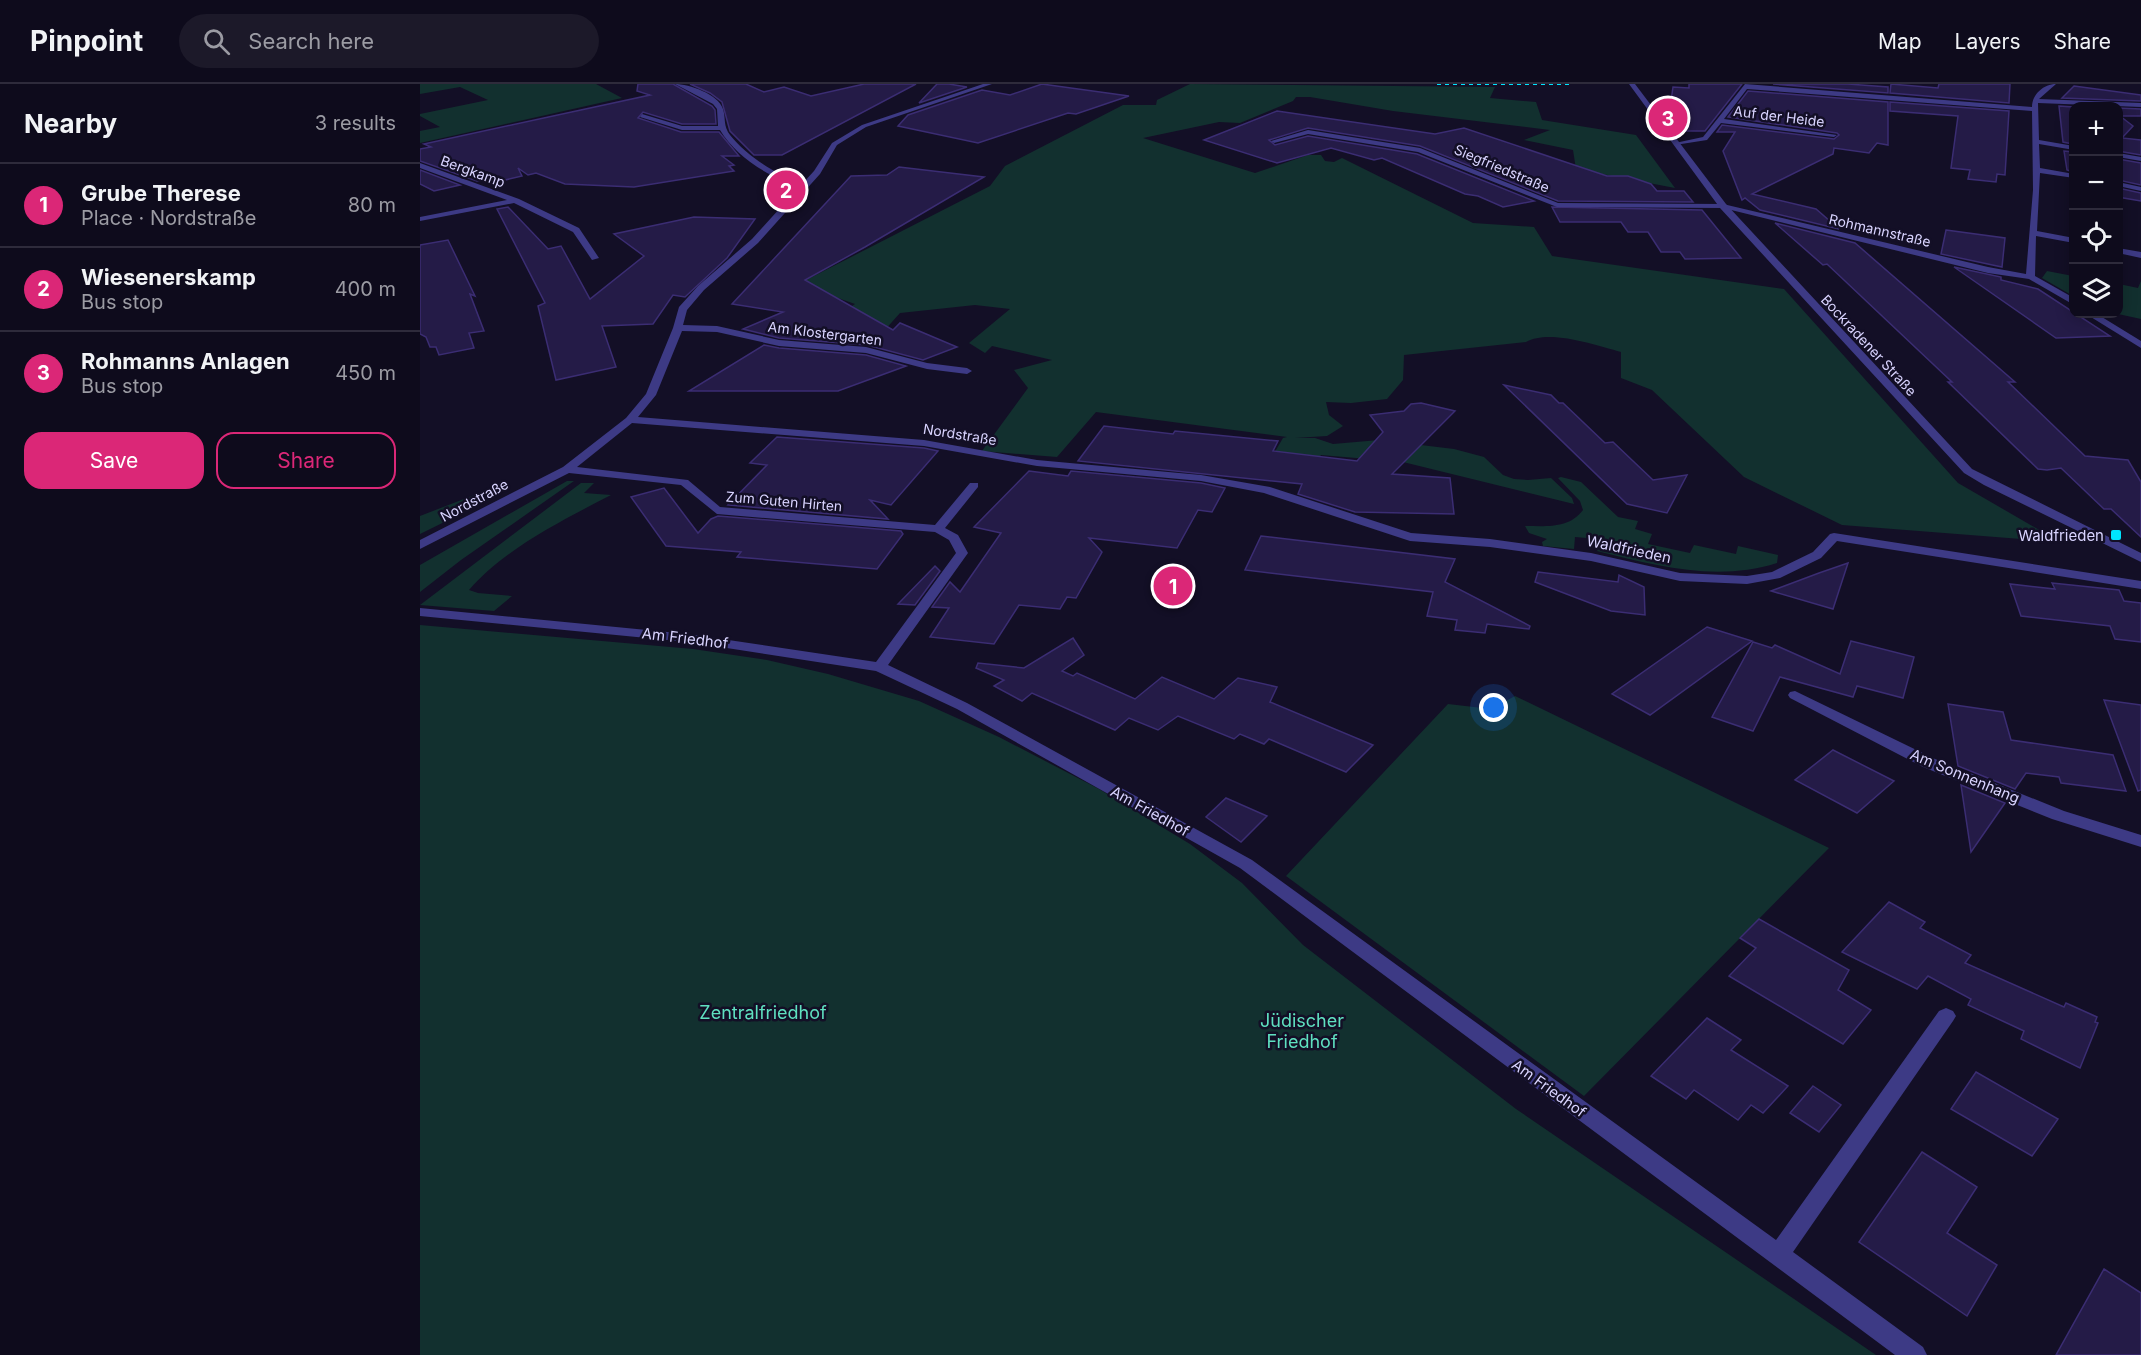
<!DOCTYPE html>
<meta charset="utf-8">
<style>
body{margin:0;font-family:Inter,sans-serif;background:#1c1929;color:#f1f3f6}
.controls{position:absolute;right:18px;top:18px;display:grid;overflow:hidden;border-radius:12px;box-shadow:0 3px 15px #0003}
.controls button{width:54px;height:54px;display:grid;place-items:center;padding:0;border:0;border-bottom:2px solid #2e2b3b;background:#0e0b1c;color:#f1f3f6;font:30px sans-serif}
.you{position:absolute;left:1074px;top:624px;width:21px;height:21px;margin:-15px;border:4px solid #fff;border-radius:50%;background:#1a73e8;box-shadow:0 0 0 9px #1a73e833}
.badge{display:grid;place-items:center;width:39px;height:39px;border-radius:50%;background:#db2777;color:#fff;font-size:20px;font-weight:700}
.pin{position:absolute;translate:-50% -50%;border:3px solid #fff;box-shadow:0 2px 6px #0006}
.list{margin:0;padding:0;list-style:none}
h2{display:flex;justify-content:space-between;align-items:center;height:78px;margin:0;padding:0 24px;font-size:26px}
h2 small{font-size:20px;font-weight:400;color:#9b9ba3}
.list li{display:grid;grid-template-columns:39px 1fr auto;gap:18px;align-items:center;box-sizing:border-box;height:84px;padding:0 24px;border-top:2px solid #2e2b3b}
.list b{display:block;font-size:22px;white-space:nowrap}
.list p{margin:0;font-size:20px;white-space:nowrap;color:#9b9ba3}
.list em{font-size:20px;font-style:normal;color:#9b9ba3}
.actions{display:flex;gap:12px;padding:18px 24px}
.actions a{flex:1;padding:14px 0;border:2px solid #db2777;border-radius:18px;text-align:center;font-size:21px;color:#db2777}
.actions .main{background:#db2777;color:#fff}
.icon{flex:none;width:33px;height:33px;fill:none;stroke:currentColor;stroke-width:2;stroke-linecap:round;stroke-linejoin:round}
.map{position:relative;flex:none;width:1721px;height:1271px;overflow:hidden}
header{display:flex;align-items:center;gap:36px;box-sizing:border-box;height:84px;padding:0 30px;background:#0e0b1c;border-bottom:2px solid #2e2b3b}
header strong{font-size:28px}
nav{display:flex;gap:33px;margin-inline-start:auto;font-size:21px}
.search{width:420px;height:54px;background:#1c1929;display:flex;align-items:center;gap:15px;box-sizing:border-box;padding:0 21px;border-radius:33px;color:#9b9ba3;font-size:22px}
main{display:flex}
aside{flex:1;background:#0e0b1c}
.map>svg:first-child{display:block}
</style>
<header>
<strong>Pinpoint</strong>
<div class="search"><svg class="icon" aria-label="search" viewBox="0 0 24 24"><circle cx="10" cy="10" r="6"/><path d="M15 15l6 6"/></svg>Search here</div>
<nav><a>Map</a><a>Layers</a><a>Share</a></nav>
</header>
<main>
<aside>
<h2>Nearby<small>3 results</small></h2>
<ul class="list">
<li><span class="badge">1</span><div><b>Grube Therese</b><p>Place · Nordstraße</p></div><em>80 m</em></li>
<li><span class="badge">2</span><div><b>Wiesenerskamp</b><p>Bus stop</p></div><em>400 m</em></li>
<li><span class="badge">3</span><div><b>Rohmanns Anlagen</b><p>Bus stop</p></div><em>450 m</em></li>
</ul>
<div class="actions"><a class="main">Save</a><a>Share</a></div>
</aside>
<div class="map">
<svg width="1721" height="1271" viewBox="0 0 1721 1271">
<rect width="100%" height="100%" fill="#130f26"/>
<!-- green -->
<g fill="#12302f">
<polygon points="0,0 176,0 202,14 0,59 0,47 20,43 0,32 0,30 68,16 40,3 0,10"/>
<path d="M770,0L1075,3L1070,14L1116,18L1122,36L1216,51L1255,104L1156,85L1153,66L1104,56L1130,46L973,27L890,13H876L873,17L820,39L799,38L723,54L835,89L888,71H901L905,77L914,78L922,74L1053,139L1114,143L1132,172L1364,205L1538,399L1640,458L1422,441L1324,393L1232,306L1201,294V268C1175,261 1129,245 1106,258L984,271L983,296L967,315L931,319L906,318L909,331L923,342L907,352L875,354H895L913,360L959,356L1034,365L1064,373L1083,391L1094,395L1108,396L1131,394L1152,414L1154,420L983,378L901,371C882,400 872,398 839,395L863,354L867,353L676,328L637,373L562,367L608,304L594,286L632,276L572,262L565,269L549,259L590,225L555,221L480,229L463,248L402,242L435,220L415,213L351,214L570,102L585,82L703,21H736L737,16Z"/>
<polygon points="1627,187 1653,192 1653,212 1622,194"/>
<polygon points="1721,197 1721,235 1698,230 1699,200 1718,204"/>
<path d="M1141,393L1161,398L1198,433L1218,437L1215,445L1232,450L1228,460L1270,469L1274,461L1316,470L1318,462L1358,471L1357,479C1297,498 1236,482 1177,467L1178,455L1155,453L1154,465L1123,462L1122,458L1127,455L1109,449L1105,442C1126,442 1149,445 1163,426L1160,417L1138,394Z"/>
<polygon points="147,397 154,397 41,476 0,508 0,481"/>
<path d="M161,399H174L164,409L191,411C143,436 84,465 49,506L58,509L92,512L74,527L0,521Z"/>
<polygon points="62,408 75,411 71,415 0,450 0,432"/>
<polygon points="0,541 273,565 347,576 408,590 499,617 579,653 679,705 770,760 822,799 883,861 1096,1025 1456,1271 0,1271"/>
<polygon points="1095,612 1409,764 1164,1012 866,792 1028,620 1071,625"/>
</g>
<!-- building -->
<g fill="#241b47" stroke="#3b2d73" stroke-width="1.5">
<polygon points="218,0 253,0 292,22 295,26 296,40 262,40 223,28 218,34 261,48 299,48 319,72 302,72 314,81 309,82 314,87 214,103 145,100 116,89 108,91 98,84 102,92 81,97 72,94 57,97 0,77 0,65 11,63 4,60 230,11 217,7"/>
<polygon points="270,0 326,0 344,8 364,3 391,12 444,0 496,0 362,71 334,71 310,47 302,18 290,9"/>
<polygon points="517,0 529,0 547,3 499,19"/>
<polygon points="622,0 709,12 656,30 648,29 558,59 478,42 488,31 562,6 590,11"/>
<polygon points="1269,0 1322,0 1285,47 1260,47 1259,31 1249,31 1253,3 1269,4"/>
<polygon points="1353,0 1428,0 1468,3 1468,9"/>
<polygon points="1471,0 1518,4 1519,0 1590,0 1589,19 1470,9"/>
<polygon points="1654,2 1721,11 1721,17 1642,14"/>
<polygon points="1328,7 1468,18 1468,61 1457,59 1449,69 1414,64 1413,70 1332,110 1396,125 1419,145 1340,126 1325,114 1322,116 1303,67 1315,48 1297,48 1302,41 1414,55 1419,51 1417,49 1308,33"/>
<polygon points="1470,18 1589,27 1585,91 1577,90 1576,98 1548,95 1550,86 1531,84 1538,32 1470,27"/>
<polygon points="1639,22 1653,23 1653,60 1643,58"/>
<polygon points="1698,24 1721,25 1721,32 1700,32 1713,42 1702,54 1721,56 1721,71 1698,67"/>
<polygon points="857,27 1015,50 1044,44 1187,92 1208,92 1231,100 1237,107 1264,107 1273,118 1138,117 1000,62 888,44 849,56 855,61 888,52 997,70 1114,117 1083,123 1058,112 1045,110 962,74 954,76 911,64 857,79 784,56"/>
<polygon points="1644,67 1653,68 1653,88 1647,86"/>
<polygon points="1698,75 1721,79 1721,101 1698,96"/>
<polygon points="479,83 564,93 445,163 385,196 473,246 480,239 537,263 503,276 447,261 359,254 323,245 363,228 312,220 431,92 467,91"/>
<polygon points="0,86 40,101 14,107 0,100"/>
<polygon points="1698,104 1721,109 1721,117 1698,113"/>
<polygon points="88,123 128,165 141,162 170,215 224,172 194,150 274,133 335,135 307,174 265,213 253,211 233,240 182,242 196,283 136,296 118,222 125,219 77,125"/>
<polygon points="1132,123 1282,126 1321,174 1265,175 1260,168 1241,168 1228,148 1208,148 1201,138 1140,138"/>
<polygon points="1355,139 1435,159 1595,298 1588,298 1665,372 1708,376 1721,398 1721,453 1691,425 1684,425 1641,384 1627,386 1618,385 1528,298 1532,298 1407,180 1403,181"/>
<polygon points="1526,146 1585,154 1582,183 1521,170"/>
<polygon points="28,156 55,212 50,210 64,247 49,249 54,264 19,271 16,263 10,263 6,253 0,250 0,161"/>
<polygon points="1534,183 1581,193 1581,196 1618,205 1690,252 1636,254"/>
<polygon points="344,261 359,264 446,271 486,282 418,307 269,307"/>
<polygon points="1084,301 1131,311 1139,319 1143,319 1185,359 1193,358 1233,396 1267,391 1247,429 1207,420"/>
<polygon points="1001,319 1035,327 972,390 1030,394 1034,430 935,428 878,410 882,400 658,377 684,342 753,350 755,347 858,357 853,367 937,377 963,348 950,331 984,327 991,320"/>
<polygon points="357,353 504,364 518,367 471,421 450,416 468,435 308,421 347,381 330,379"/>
<polygon points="609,387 648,392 651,387 781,399 805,404 792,428 778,426 757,464 669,454 682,468 656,514 647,513 640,525 599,521 574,560 510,553 529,524 512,523 530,498 540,508 581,449 554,443"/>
<polygon points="244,404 278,449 291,435 298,432 481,447 483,450 457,485 317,473 321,468 246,462 211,413"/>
<polygon points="841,452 1035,475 1025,498 1110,542 1109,545 1067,540 1065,549 1035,546 1037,536 1007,532 1013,508 825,486"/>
<polygon points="1428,479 1413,525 1351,507 1399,489"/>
<polygon points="515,482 520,487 495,521 478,520"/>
<polygon points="1118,488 1198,498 1199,491 1224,503 1225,531 1191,527 1115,498"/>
<polygon points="1632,499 1699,506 1704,517 1721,519 1721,558 1695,555 1690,542 1601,532 1590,500 1635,505"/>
<polygon points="1287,543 1332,557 1230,631 1192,610"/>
<polygon points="653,554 664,571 642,587 653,592 657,589 715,615 742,593 794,615 818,594 857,603 850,618 953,661 926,688 849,655 844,660 820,650 814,655 758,632 738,646 709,634 695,646 612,609 602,617 574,602 584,596 556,584 558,579 604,584"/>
<polygon points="1431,557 1494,573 1483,614 1437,602 1433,613 1360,593 1333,647 1292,633 1333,558 1352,564 1355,561 1420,590"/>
<polygon points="1684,616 1721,621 1721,706 1718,707"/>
<polygon points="1528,620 1583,628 1591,656 1693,671 1706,707 1641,699 1639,693 1606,689 1595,705 1538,682"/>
<polygon points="1413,666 1474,697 1437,729 1375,696"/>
<polygon points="1541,701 1585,719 1551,768"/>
<polygon points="806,714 847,732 821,758 786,733"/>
<polygon points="1469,818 1505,838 1500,844 1551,871 1545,879 1644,923 1646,919 1677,933 1675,938 1678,939 1660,984 1601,955 1604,947 1548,921 1551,915 1508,892 1497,905 1422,868"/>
<polygon points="1339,835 1429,886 1418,906 1451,926 1423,960 1309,892 1336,864 1320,854"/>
<polygon points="1287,934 1321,956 1311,966 1368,1002 1343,1029 1331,1021 1318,1036 1274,1006 1266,1015 1231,992"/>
<polygon points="1556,988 1638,1035 1612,1072 1531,1025"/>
<polygon points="1393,1002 1421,1021 1399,1048 1370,1029"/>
<polygon points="1502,1068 1557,1103 1527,1149 1577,1181 1547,1232 1439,1158"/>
<polygon points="1684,1185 1721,1209 1721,1271 1636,1271"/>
</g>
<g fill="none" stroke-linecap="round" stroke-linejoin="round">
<!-- minor -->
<g fill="#3d3a85" fill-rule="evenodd">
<path d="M255,0C269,0 298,10 303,25C306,35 303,42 310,51C327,72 357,92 383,99L394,87L412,59L442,41L563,0H572L446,43L417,61L400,90L338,159L284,206L267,226L263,241L297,242L359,256L446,263L507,279L547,284L552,287L547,290L507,285L446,269L359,262L297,248L262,247L236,311L218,333L504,356L617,376L781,391L850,403L991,449L1070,455L1171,469L1260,489L1327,492L1352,488L1393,468L1410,450L1414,449L1721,497V505L1417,457L1401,474L1360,494L1327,500L1260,497L1171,477L1070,463L990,457L844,409L781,397L617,382L504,362L212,339L157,383L268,396L300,423L515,441L550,399H558V403L525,444L538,451L548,469L468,581L547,619L832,776L1356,1156L1519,927L1526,924L1533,927L1536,932L1533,937L1373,1168L1503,1263L1507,1271H1475L820,784L537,625L456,587L268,558L0,532V524L268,550L456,578L536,469L529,456L515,448L297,430L261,401L149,389L0,465V456L143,383L206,334L226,310L253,244L259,223L278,202L332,155L380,102C351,95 316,73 300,46H262L220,33L222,30L262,42H298L297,25L293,20Z"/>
<path d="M1325,0L1612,23C1612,10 1624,0 1636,0L1619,15L1721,19V23L1618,19L1619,56L1654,62V66L1619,60L1620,84L1654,90V94L1620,89L1617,147L1654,154V159L1616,152L1615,192L1654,214V221L1609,195L1568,189L1303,124L1137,123L998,68L888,50L854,59L851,57L888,46L1000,64L1138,119L1303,120L1568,183L1606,190L1613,106L1612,27L1327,5L1304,35L1417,51L1414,53L1301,39L1287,56L1255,61V59L1283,53Z"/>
<polygon points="1698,69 1721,73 1721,77 1698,73"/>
<polygon points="0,79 99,115 159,144 179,174 172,176 153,148 94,119 0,137 0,133 87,116 0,84"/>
<polygon points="1698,98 1721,103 1721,107 1698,102"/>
<polygon points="1698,164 1721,168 1721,174 1698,169"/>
<polygon points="1666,230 1677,230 1721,257 1721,264"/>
<polygon points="1375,607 1515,675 1644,727 1721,751 1721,763 1632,735 1503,683 1370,614 1368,611 1370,608"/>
</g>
<!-- tertiary -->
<polygon fill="#3d3a85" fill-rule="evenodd" points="1209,0 1215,0 1306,120 1552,385 1721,469 1721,478 1564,401 1544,389 1300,124"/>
<!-- rail -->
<polyline stroke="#00e5ff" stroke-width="2" stroke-dasharray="4 4" stroke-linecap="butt" points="1017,0 1149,0"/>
</g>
<!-- markers -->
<rect fill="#00e5ff" stroke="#130f26" stroke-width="2" x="1690" y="445" width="12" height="12" rx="3"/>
<g text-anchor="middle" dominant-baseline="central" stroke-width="5" stroke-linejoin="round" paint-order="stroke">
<!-- far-street labels -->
<g font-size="14" fill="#d9d4ff" stroke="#130f26">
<text transform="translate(1359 32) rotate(7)">Auf der Heide</text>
<text transform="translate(1082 84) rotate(23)">Siegfriedstraße</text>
<text transform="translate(53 87) rotate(20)">Bergkamp</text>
<text transform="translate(1460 146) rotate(13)">Rohmannstraße</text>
<text transform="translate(405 249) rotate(7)">Am Klostergarten</text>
<text transform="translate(1449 261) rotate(47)">Bockradener Straße</text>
<text transform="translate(540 350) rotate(9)">Nordstraße</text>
<text transform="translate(54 416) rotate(-28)">Nordstraße</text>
<text transform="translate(364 417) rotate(5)">Zum Guten Hirten</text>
</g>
<!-- poi labels -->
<g font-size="15" fill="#d9d4ff" stroke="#130f26" text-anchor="end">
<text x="1684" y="451">Waldfrieden</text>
</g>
<!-- street labels -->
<g font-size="15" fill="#d9d4ff" stroke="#130f26">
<text transform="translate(1209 465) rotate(12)">Waldfrieden</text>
<text transform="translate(265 554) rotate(7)">Am Friedhof</text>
<text transform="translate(1545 692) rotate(23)">Am Sonnenhang</text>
<text transform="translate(730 727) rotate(29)">Am Friedhof</text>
<text transform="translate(1129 1004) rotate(36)">Am Friedhof</text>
</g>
<!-- near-park labels -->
<g font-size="18" fill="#5fe0c0" stroke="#130f26">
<text x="343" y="928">Zentralfriedhof</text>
<text x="882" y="936">Jüdischer<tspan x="882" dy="21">Friedhof</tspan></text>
</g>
</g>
</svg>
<div class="controls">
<button>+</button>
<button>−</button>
<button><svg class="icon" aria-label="locate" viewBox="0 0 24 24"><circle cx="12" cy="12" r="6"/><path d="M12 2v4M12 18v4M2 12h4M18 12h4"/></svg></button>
<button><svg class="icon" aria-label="layers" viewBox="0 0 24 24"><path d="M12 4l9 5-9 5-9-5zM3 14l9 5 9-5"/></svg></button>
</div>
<div class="you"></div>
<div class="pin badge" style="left:753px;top:502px">1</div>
<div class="pin badge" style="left:366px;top:106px">2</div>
<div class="pin badge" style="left:1248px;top:34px">3</div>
</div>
</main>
